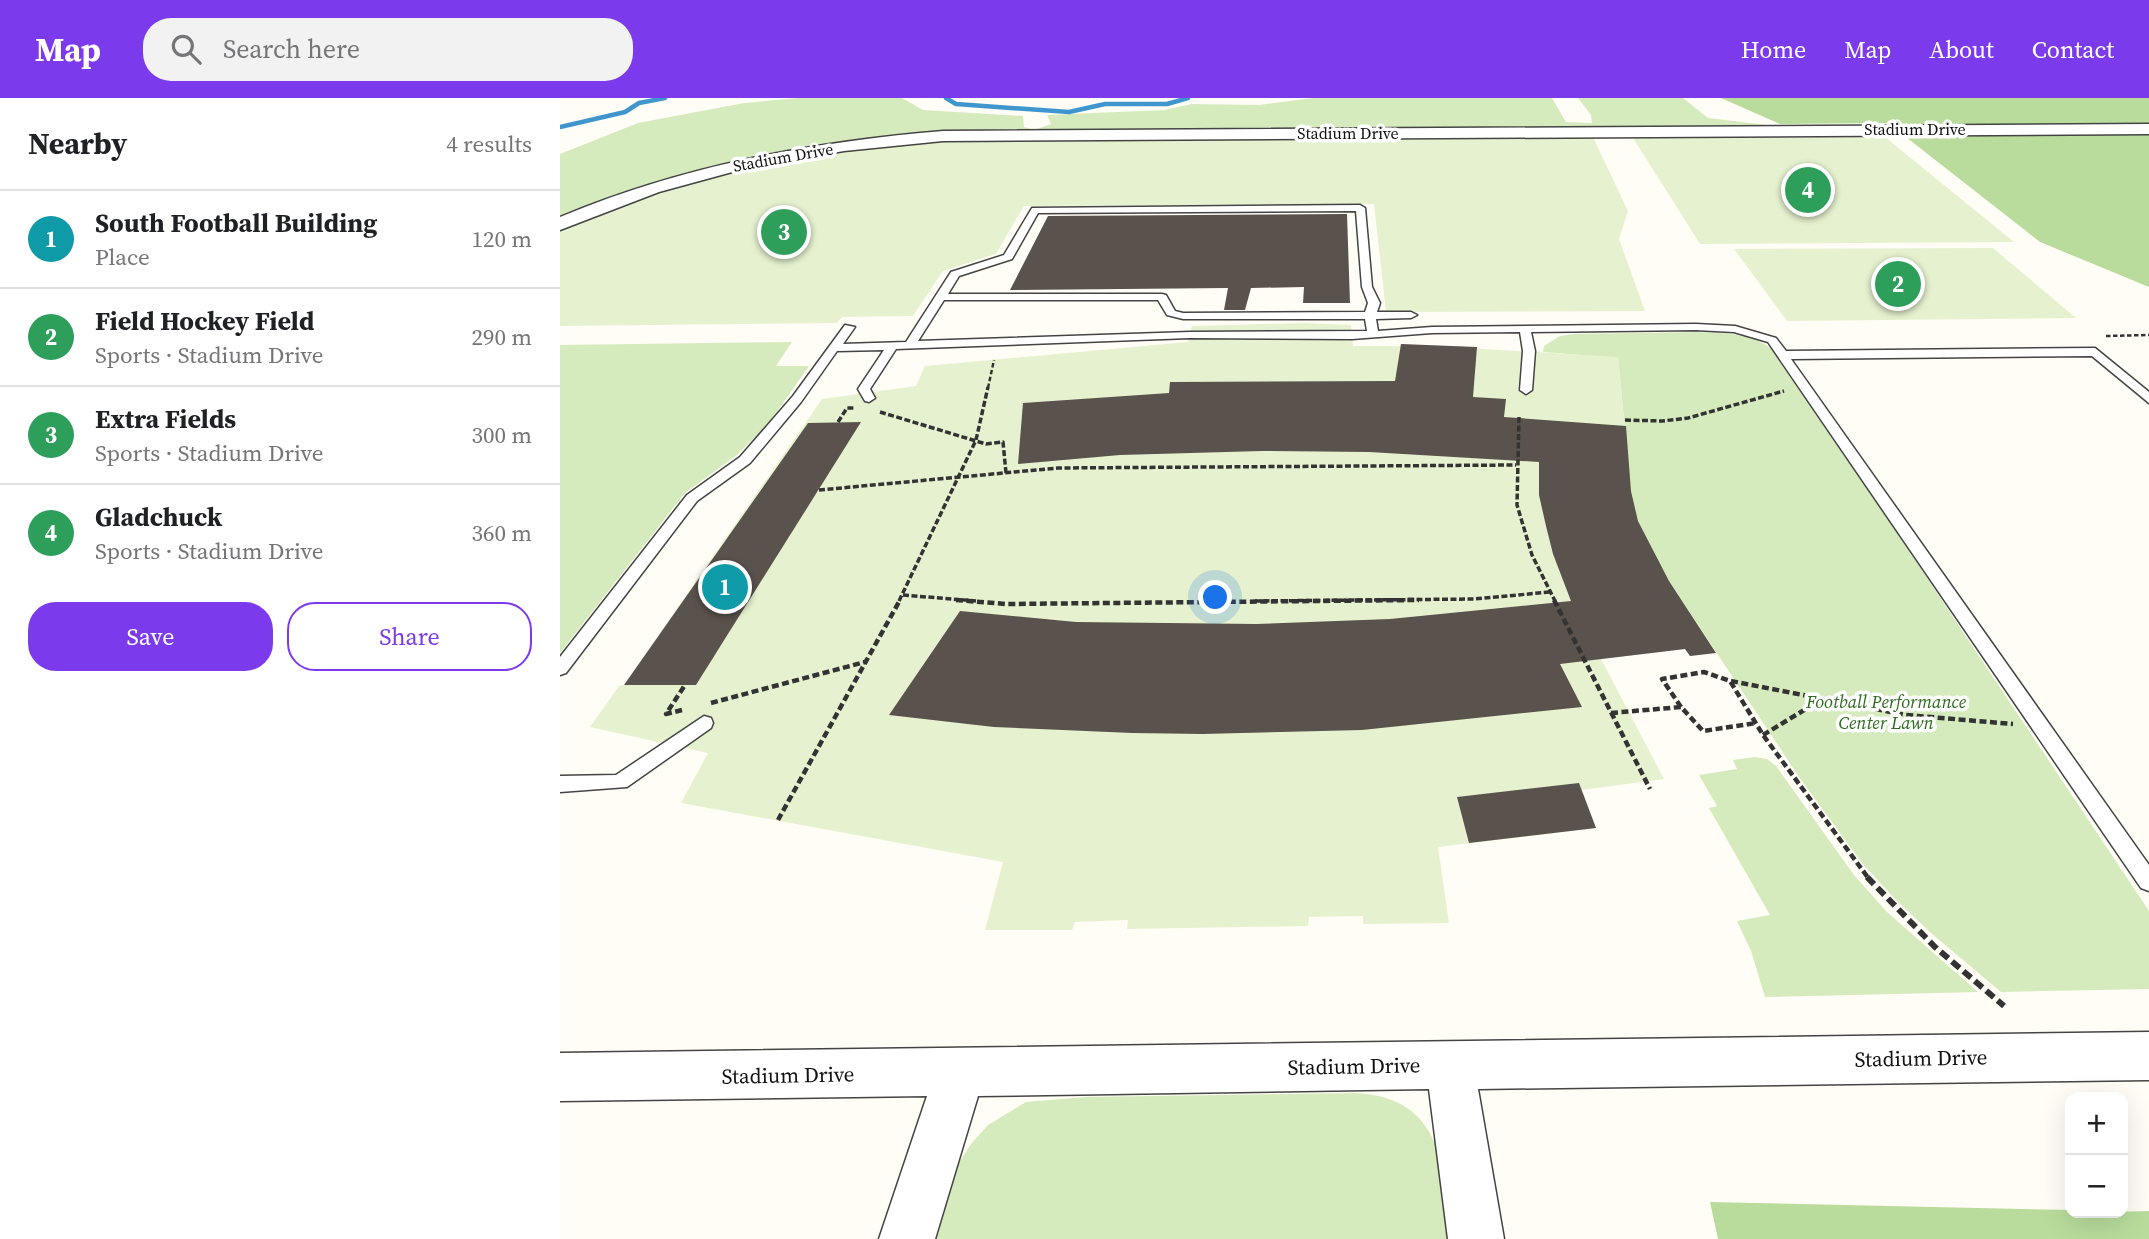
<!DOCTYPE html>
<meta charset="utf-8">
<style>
body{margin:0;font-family:"Source Serif 4",serif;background:#f2f2f2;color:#202124}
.controls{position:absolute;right:21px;bottom:21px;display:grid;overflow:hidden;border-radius:14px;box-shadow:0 7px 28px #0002}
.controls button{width:63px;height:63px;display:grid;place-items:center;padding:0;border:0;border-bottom:2px solid #e0e0e0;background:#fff;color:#202124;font:35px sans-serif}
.you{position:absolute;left:656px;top:500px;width:24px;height:24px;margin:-18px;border:5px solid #fff;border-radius:50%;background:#1a73e8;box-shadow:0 0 0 10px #1a73e833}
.badge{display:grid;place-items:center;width:46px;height:46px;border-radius:50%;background:#7c3aed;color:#fff;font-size:23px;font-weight:700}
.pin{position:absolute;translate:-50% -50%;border:4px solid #fff;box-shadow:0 2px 7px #0006}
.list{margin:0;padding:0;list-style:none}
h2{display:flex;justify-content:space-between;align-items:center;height:91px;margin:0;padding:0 28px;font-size:30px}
h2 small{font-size:23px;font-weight:400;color:#757577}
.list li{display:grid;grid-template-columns:46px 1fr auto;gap:21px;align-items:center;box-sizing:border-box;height:98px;padding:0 28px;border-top:2px solid #e0e0e0}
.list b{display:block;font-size:26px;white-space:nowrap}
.list p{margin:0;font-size:23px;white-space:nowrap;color:#757577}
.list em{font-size:23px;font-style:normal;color:#757577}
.actions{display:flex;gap:14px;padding:21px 28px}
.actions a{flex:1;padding:16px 0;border:2px solid #7c3aed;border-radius:28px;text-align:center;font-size:24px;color:#7c3aed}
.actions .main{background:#7c3aed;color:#fff}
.icon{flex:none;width:38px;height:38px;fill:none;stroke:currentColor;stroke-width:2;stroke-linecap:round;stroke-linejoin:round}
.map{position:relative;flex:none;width:1589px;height:1141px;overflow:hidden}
header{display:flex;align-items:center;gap:42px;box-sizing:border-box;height:98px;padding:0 35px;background:#7c3aed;color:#fff}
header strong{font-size:33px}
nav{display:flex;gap:38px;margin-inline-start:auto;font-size:24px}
.search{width:490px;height:63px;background:#f2f2f2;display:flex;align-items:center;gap:18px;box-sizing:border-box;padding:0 24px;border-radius:28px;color:#757577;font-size:26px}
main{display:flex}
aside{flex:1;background:#fff}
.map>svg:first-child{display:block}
</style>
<header>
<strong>Map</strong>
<div class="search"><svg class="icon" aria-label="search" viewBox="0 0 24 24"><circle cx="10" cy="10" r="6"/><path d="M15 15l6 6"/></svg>Search here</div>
<nav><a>Home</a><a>Map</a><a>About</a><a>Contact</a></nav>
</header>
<main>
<aside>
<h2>Nearby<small>4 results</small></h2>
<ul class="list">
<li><span class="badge" style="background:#0f9aa8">1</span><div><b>South Football Building</b><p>Place</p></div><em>120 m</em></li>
<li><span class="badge" style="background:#2e9e5b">2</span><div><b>Field Hockey Field</b><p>Sports · Stadium Drive</p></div><em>290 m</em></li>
<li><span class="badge" style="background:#2e9e5b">3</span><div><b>Extra Fields</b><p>Sports · Stadium Drive</p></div><em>300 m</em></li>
<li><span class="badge" style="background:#2e9e5b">4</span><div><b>Gladchuck</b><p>Sports · Stadium Drive</p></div><em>360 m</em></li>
</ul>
<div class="actions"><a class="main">Save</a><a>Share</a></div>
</aside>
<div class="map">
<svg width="1589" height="1141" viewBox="0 0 1589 1141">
<rect width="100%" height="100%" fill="#fffdf5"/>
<!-- green -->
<g fill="#d5ebbd">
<path d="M239,0H342L363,12L463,18L464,29L474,32L491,26L487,17L604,12L632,6L699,7L754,0H992L1006,24L1032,25L1031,17L1018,0H1123L1148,20L1216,28L472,33C373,32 274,40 177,62C116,75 58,97 0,119V56L78,25L184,5Z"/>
<path d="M1138,234C1166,235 1195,235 1217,255L1589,813V891L1441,894L1371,835L1333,799L1302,765L1239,679L1109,483L1078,423L1071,393L1058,260L983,254L984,248L1000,238L1013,236Z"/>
<polygon points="232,244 216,268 249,268 209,325 177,357 125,395 0,555 0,247"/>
<polygon points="1195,659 1207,661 1216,668 1294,777 1327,814 1418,894 1205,899 1191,853 1177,823 1210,817 1149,710 1157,708 1139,677 1177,671 1173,662"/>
<path d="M796,995C885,1000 883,1071 893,1141H375L398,1066L411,1046L428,1027L466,1004L525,999Z"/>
</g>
<!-- forest -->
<g fill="#b9dc9c">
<polygon points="1161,0 1589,0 1589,189 1480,144 1328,25 1220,26"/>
<polygon points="1150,1104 1510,1112 1510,1115 1589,1113 1589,1141 1158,1141"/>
</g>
<!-- pitch -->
<g fill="#e6f2cf">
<polygon points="1030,33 1068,113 1059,141 1085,213 826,214 814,106 464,108 436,156 383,173 353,218 282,219 277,225 0,228 0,127 211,59 417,37"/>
<polygon points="1325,39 1454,144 1140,146 1073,40"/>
<polygon points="1433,150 1516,220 1227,223 1174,151"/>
<polygon points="743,225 791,227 793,248 840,248 841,246 1058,259 1071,393 1078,423 1109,483 1156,555 1130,558 1125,551 1041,561 1104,681 1022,692 1036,730 878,749 889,825 803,826 803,818 749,819 748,828 567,831 568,822 515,824 512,832 425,832 443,764 121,705 148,655 30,629 59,588 64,587 262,301 356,288 365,268 628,244 632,228"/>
</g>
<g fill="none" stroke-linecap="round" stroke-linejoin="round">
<!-- stream -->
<g stroke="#3f96cf" stroke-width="4.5">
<polyline points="386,0 396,6 509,14 545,6 607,6 628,0"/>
<polyline points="0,29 65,14 79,5 105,0"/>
</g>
</g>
<!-- building -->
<g fill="#5a524d">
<polygon points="787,116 790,205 743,205 744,189 691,190 685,212 664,212 668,190 450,192 488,118"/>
<polygon points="841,246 917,249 913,299 946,301 944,319 1066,328 1071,393 1078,423 1109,483 1156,555 1130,558 1125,551 1000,566 1022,609 802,632 643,636 572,635 434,629 329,617 400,513 516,524 696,526 830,521 1011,503 993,456 986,428 979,397 979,364 809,354 702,353 560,357 458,366 463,305 609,295 610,284 835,283"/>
<polygon points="301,324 136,587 64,587 248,325"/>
<polygon points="1019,685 1036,730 909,745 897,699"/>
</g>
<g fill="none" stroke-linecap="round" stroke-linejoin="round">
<!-- service casing -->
<g stroke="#444" stroke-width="3">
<g id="service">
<path d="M800,107L805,110L812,189L820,205L817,214H851L857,217L851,220L816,221L818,233L872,229L1136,226L1175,228L1216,240L1226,253L1535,250L1589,294V305L1532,258L1231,261L1589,767V793L1581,790L1208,244L1174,234L1136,232L971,234L975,253L972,292L966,296L960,292L963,253L960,234L872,235L792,241L630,240L336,251L310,291L315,300L309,304L305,303L298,291L324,252L277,253L241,304L190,365L137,403L6,575L0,577V559L127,397L180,359L233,298L285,227L295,229L283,246L346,244L391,174L444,157L472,110ZM796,113L802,189L808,205L805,214L623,215L615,213L606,197L602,196H388L399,178L452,161L478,115ZM384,202H598L607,217L623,221H805L807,233L630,234L358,243Z"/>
<polygon points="144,618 151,620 153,625 151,630 67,689 0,694 0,678 56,677"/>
</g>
</g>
<!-- minor casing -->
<g stroke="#444" stroke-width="3">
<g id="minor">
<path d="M1589,26V36L383,43L284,53L187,70L99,94L0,132V119C123,68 250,44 383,33Z"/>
<polygon points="1589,934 1589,982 918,991 944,1141 888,1141 869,991 418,998 375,1141 319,1141 367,998 0,1003 0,955"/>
</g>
</g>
<!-- path-far3 -->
<g stroke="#333" stroke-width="2.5" stroke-dasharray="4.5 2.5" stroke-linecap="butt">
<polyline points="1546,238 1589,237"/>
<polyline points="428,290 434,262"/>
</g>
<!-- path-far2 -->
<g stroke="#333" stroke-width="3.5" stroke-dasharray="6 2.5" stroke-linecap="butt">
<polyline points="320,314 426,346 443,344 446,375"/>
<polyline points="959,319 957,407 972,457 995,503"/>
<polyline points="1065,322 1102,323 1128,320 1224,293"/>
<polyline points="278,324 287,310 294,310"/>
<polyline points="259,392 498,370 956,367"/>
<polyline points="343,497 416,503"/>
<polyline points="339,503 416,342 428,289"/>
<polyline points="695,503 914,501 990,494"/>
</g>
<!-- path-far1 -->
<g stroke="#333" stroke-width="4.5" stroke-dasharray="7 3.5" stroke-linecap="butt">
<polyline points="396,502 446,506 859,502"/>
<polyline points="994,502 1090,691"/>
<polyline points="1171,583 1346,617 1453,626"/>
<polyline points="151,605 305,564"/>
<polyline points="1121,609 1102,581 1144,574 1170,583 1203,637 1309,781"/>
<polyline points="122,612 106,616 125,587"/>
<polyline points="1051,615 1121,609 1143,633 1196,625"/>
<polyline points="1203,637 1259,603"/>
<polyline points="218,722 340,502"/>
</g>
<!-- path -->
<polyline stroke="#333" stroke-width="6" stroke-dasharray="10 5" stroke-linecap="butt" points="1307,779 1375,849 1444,908"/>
<!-- service -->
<use href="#service" fill="#fff" fill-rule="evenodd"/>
<!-- minor -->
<use href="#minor" fill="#fff" fill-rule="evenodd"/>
</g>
<g text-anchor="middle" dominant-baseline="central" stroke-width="7" stroke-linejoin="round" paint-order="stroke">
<!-- far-street labels -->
<g font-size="16" fill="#111" stroke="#fff">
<text x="1355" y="31">Stadium Drive</text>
<text x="788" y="35">Stadium Drive</text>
<text transform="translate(223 59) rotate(-10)">Stadium Drive</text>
</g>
<!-- park labels -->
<g font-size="18" font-style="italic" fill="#2f6b1f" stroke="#fff">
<text x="1326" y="603">Football Performance<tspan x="1326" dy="21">Center Lawn</tspan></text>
</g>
<!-- near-street labels -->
<g font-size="21" fill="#111" stroke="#fff">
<text transform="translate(1361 960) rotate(-1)">Stadium Drive</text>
<text transform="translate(794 968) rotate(-1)">Stadium Drive</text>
<text transform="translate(228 977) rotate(-1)">Stadium Drive</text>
</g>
</g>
</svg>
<div class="controls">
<button>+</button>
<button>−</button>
</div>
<div class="you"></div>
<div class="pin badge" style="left:165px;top:489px;background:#0f9aa8">1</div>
<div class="pin badge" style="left:1338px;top:186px;background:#2e9e5b">2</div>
<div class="pin badge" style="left:224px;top:134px;background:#2e9e5b">3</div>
<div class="pin badge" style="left:1248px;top:92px;background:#2e9e5b">4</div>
</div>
</main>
